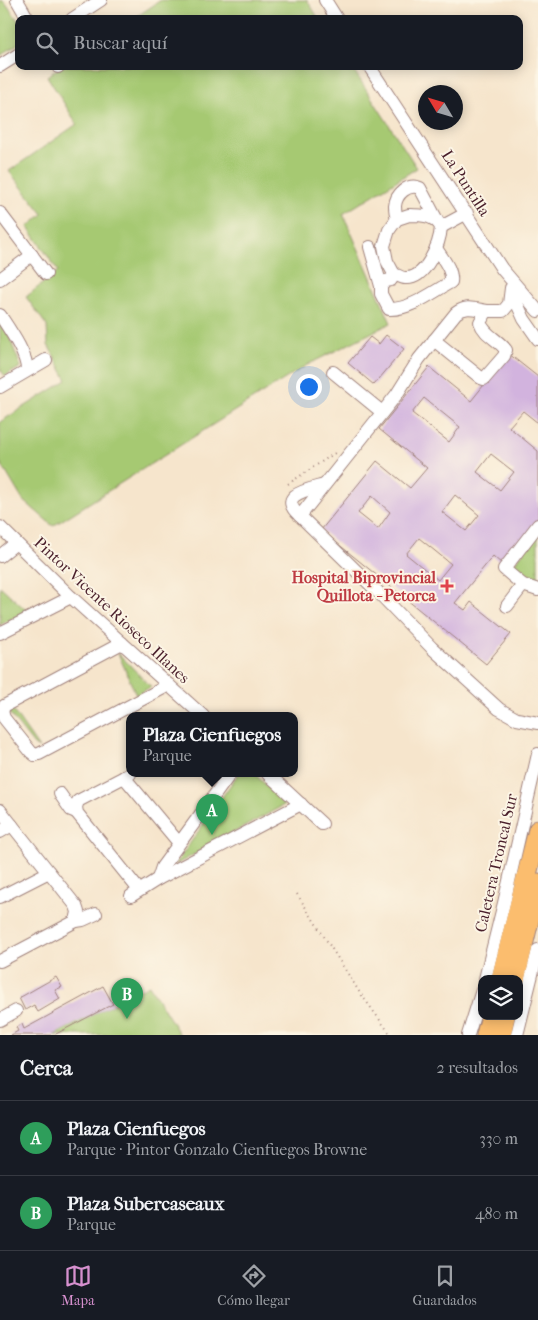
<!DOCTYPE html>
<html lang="es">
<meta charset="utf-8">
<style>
body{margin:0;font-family:"IM FELL French Canon",serif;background:#20242c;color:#f1f3f6}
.controls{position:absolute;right:15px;bottom:15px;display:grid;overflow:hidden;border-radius:10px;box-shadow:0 2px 12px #0003}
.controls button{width:45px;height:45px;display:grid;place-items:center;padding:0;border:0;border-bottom:1px solid #363941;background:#171b24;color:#f1f3f6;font:25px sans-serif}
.compass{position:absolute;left:418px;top:85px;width:45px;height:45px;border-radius:50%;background:#171b24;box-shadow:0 2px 12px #0003;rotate:308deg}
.you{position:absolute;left:308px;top:386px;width:18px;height:18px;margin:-12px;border:4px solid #fff;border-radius:50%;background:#1a73e8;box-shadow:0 0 0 8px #1a73e833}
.badge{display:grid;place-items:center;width:32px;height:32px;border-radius:50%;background:#d690ce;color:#fff;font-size:16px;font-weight:700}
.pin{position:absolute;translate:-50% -41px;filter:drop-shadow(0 1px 2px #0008)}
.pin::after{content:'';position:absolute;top:26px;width:18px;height:15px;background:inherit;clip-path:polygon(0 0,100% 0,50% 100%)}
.popup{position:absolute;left:126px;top:712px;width:172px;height:65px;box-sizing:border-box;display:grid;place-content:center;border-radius:10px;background:#171b24;filter:drop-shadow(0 1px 4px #0005);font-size:16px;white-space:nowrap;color:#9ea1a6}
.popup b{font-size:19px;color:#f1f3f6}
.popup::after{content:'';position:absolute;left:50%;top:100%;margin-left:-10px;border:10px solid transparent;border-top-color:#171b24}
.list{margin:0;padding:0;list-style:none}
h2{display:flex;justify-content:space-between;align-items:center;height:65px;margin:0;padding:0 20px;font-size:21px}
h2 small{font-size:16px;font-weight:400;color:#9ea1a6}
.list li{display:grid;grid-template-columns:32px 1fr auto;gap:15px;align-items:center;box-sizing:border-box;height:75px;padding:0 20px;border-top:1px solid #363941}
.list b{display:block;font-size:19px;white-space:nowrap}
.list p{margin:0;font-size:16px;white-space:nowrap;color:#9ea1a6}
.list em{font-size:16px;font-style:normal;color:#9ea1a6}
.icon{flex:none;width:28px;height:28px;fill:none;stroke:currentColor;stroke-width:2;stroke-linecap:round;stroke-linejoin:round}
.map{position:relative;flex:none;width:538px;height:1035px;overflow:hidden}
.search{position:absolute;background:#171b24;box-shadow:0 2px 12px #0003;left:15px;right:15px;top:15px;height:55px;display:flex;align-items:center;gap:12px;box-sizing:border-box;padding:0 18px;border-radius:10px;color:#9ea1a6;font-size:19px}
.sheet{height:215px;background:#171b24}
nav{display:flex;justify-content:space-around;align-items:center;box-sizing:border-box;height:70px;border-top:1px solid #363941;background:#171b24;font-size:14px;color:#9ea1a6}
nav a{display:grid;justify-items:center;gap:2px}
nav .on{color:#d690ce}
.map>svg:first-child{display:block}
</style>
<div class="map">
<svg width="538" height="1035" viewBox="0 0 538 1035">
<rect width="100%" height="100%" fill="#fcf5e5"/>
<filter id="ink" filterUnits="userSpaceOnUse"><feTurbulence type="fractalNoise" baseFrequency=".02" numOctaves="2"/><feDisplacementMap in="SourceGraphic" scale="10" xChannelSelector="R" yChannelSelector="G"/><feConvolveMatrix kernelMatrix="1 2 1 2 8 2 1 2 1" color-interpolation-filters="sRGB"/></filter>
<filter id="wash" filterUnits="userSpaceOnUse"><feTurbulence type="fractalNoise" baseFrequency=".0096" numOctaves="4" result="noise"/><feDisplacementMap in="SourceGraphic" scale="20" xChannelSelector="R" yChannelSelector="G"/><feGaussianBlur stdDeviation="1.12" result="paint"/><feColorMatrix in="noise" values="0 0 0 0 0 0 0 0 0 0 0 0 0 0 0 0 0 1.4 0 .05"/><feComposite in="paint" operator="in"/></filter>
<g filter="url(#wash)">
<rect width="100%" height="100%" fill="#f6e5cc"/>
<!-- green -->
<g fill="#a6c972" stroke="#78744e">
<polygon points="0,0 5,2 19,22 19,43 0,56"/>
<polygon points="161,0 307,0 319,19 133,19"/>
<polygon points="62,66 351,66 417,168 343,214 391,323 307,365 53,526 22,499 0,462 0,422 67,380 48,345 47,326 26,297 58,271 28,227 43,214 9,171 77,124 47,76"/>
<polygon points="0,323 8,334 21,367 5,376 0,369"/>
<polygon points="538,533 538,582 532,584 515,572 513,565"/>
<polygon points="0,586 27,611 0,625"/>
<polygon points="118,653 151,687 136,695"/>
<polygon points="11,708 39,748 34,745 9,713"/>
<polygon points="238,774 255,774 284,805 175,865"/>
<polygon points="149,985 180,1035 54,1035"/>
</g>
<g id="blocks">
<!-- building -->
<g fill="#d2b3de" fill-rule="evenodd">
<polygon points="386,335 404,349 374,385 348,363 370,337 379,344"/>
<path d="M509,354L538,377V423L523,411L509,427L538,451V522L503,565L493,556L455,603L465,610L471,602L511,634L486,664L321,530L377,461L410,488L427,468L379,429L429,367L471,401ZM424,398L460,427L449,442L412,413ZM491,454L514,472L500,490L477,472ZM455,495L479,515L466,531L442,512ZM372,496L390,512L378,529L358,513ZM419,538L451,564L438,580L406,554Z"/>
<polygon points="56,977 62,987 55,990 60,999 38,1012 34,1005 25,1010 19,998"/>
<polygon points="103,986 113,1004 54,1035 11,1035 18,1031 16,1027 22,1024 24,1029"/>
</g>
</g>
</g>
<g filter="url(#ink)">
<use href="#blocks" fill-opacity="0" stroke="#a0827c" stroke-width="1"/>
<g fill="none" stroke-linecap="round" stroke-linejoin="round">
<!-- minor casing -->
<g stroke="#a0827c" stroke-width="14">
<g id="minor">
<polyline points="17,0 28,19"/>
<polyline points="325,0 337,19"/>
<polyline points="72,19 101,0"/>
<polyline points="0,66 19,54"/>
<polyline points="58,66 58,67"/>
<polyline points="369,66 502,269 538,311"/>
<polyline points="0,213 46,274"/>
<path d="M409,215C422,215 434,215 441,227C440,243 426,280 405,278C402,278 397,275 394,274L387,261L384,246L389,230L397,219Z"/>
<path d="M397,219C396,215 395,210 395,206C396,194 408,183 420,188L438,222"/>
<polyline points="441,227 467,213"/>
<polyline points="370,247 381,286"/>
<path d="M394,274L391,280L386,281L381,286V294L389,309C410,310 433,292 451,282C453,270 442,258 436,248"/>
<polyline points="0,279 32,255"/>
<path d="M511,288L509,304L503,311C498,311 492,311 487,311C474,309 467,305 456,313L419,359L397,394L300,516L380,594L432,648L499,709L517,719L538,723"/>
<polyline points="511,290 524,319 538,339"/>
<path d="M0,315C9,329 27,354 27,370"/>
<path d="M434,340L481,378L484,379L504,356L506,350C498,339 484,335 480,322L487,311"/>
<polyline points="333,372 382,412"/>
<polyline points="0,387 46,360"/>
<path d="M300,516C276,495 307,490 324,485"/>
<polyline points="538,525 504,569 523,585 538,590"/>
<polyline points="0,527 71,597 203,716"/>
<polyline points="0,556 16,543"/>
<polyline points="507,606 523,585"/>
<polyline points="0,633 71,597"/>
<polyline points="2,712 4,706 122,643"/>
<polyline points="2,712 4,718 31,752 35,755"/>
<polyline points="35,755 39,754 169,685"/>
<polyline points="130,774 78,801 76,807 77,813 139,890"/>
<polyline points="268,774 322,824"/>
<polyline points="124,777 179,843"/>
<polyline points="60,794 71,810 76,812"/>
<polyline points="0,810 76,906 78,912 76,921"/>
<polyline points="0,832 12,825"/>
<polyline points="158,879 162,867 230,774"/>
<polyline points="131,896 158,879 301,804"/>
<polyline points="0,897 49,872"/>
<polyline points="0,961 76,921 83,920 96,914"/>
<polyline points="485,979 504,903 538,754"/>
<polyline points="0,1020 16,1011"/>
<polyline points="468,1035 482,990"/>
<polyline points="517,1035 538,950"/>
</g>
</g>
<!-- highway casing -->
<g stroke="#a0827c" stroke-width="21">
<g id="highway">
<polyline points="501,979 538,830"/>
<polyline points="515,979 538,883"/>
<polyline points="486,1035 491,1016"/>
<polyline points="501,1035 505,1016"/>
</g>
</g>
<!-- path -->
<g stroke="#a0827c" stroke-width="2" stroke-dasharray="1 4" stroke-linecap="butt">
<polyline points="288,484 335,453"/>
<polyline points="297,894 360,993 391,1035"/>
</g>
<!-- minor -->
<use href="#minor" stroke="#fff" stroke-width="12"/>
<!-- highway -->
<use href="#highway" stroke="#fbbd6e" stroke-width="19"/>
</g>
</g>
<!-- markers -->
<path fill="#e0444e" stroke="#fcf5e5" stroke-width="2" d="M444.5 578.5h5v5h5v5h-5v5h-5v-5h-5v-5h5z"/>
<g text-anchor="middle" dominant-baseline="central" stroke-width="4" stroke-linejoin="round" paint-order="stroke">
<!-- street labels -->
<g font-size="16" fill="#4a1f2b" stroke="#fcf5e5">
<text transform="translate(466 183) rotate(57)">La Puntilla</text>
<text transform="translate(112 610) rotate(43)">Pintor Vicente Rioseco Illanes</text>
<text transform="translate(496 863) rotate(-77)">Caletera Troncal Sur</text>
</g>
<!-- health labels -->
<g font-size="16" font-weight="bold" fill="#be3a42" stroke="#fcf5e5" text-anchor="end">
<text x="436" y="577">Hospital Biprovincial<tspan x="436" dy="18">Quillota - Petorca</tspan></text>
</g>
</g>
</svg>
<div class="controls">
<button><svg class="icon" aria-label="layers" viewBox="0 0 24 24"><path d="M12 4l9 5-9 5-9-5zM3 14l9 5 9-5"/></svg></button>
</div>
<svg class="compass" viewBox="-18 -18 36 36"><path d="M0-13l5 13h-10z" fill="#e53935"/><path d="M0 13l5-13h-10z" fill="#9ea1a6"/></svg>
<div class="you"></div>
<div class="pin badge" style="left:212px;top:835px;background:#2e9e5b">A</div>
<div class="popup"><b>Plaza Cienfuegos</b>Parque</div>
<div class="pin badge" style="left:127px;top:1019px;background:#2e9e5b">B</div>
<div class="search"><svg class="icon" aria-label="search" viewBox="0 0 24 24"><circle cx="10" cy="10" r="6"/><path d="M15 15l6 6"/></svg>Buscar aquí</div>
</div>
<section class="sheet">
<h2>Cerca<small>2 resultados</small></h2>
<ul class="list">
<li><span class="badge" style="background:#2e9e5b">A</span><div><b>Plaza Cienfuegos</b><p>Parque · Pintor Gonzalo Cienfuegos Browne</p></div><em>330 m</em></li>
<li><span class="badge" style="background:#2e9e5b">B</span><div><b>Plaza Subercaseaux</b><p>Parque</p></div><em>480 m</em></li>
</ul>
</section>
<nav>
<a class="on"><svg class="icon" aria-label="map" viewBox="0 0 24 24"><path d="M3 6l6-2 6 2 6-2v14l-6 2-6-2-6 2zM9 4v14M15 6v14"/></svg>Mapa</a>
<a><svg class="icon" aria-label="directions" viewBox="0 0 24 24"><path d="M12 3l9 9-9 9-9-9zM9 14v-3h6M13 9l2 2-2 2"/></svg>Cómo llegar</a>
<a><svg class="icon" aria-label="saved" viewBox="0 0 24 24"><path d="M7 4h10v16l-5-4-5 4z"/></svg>Guardados</a>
</nav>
